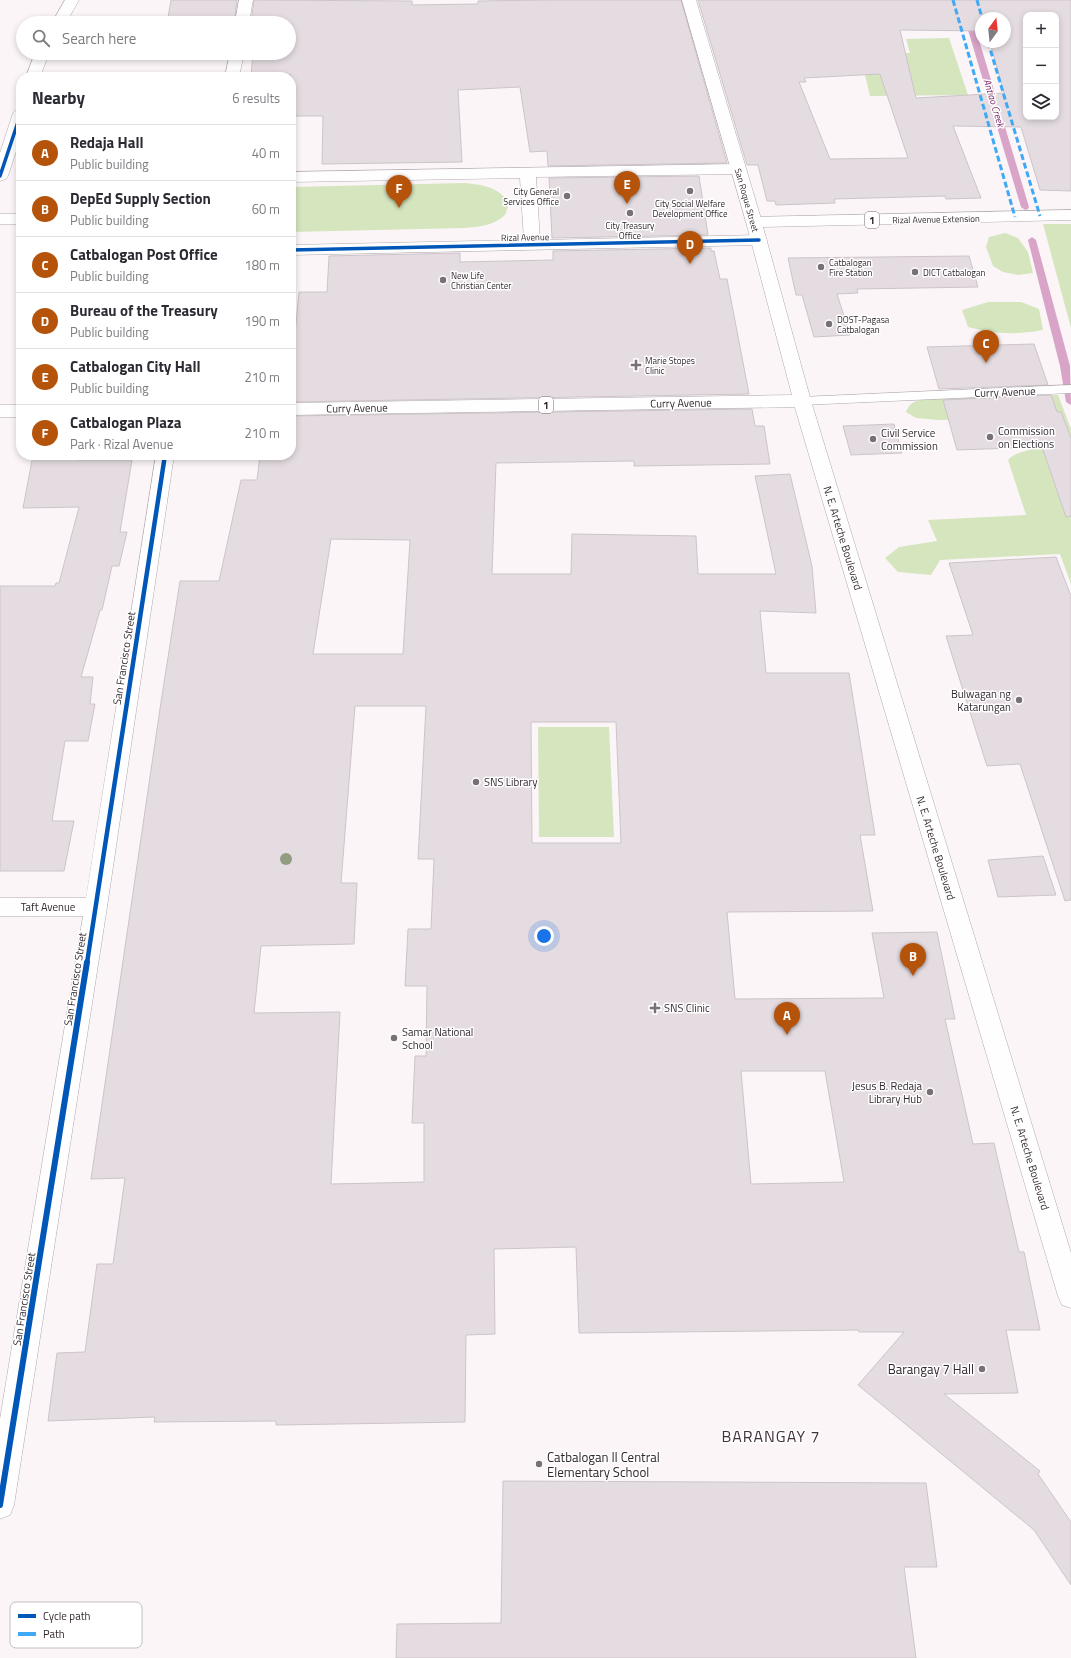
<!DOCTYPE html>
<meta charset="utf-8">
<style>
body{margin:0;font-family:"Titillium Web",sans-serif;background:#f2f2f3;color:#2b2b33}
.controls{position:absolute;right:12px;top:12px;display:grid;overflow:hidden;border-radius:8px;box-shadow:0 2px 6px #0003}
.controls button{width:36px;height:36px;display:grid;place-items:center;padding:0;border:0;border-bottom:1px solid #e1e1e2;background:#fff;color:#2b2b33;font:20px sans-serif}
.compass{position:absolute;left:975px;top:12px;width:36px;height:36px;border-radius:50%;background:#fff;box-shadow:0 2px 6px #0003;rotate:15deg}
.you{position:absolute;left:544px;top:936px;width:14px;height:14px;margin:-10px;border:3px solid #fff;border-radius:50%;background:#1a73e8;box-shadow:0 0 0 6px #1a73e833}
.badge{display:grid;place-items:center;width:26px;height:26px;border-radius:50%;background:#b45309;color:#fff;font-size:13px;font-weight:700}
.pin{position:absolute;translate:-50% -33px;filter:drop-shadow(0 1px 2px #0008)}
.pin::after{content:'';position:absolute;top:21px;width:14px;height:12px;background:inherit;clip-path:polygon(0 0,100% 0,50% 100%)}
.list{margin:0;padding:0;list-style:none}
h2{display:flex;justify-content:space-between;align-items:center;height:52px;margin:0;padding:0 16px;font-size:17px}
h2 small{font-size:13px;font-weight:400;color:#7c7c81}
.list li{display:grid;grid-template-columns:26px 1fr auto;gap:12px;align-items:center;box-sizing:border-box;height:56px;padding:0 16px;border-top:1px solid #e1e1e2}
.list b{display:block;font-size:15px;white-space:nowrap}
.list p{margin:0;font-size:13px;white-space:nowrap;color:#7c7c81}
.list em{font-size:13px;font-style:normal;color:#7c7c81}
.icon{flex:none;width:22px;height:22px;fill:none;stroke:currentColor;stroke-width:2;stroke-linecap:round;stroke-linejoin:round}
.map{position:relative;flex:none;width:1071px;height:1658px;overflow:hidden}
.search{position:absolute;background:#fff;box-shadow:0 2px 6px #0003;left:16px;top:16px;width:280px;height:44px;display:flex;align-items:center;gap:10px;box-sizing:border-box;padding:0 14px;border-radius:22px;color:#7c7c81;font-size:15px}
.panel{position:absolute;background:#fff;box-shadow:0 2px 6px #0003;left:16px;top:72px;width:280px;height:388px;border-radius:16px}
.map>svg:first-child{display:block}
</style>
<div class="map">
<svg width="1071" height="1658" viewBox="0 0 1071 1658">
<rect width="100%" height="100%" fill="#fbf5f8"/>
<!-- green -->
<g fill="#d5e5be">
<polygon points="949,38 968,95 870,96 860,54 910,53 906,39"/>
<path d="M464,183C482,185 498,186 509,203C508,206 507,210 506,213C498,225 478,227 465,228L291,232V187Z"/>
<polygon points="1043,224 1071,224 1071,328 1046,235"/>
<polygon points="1005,233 1018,238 1028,252 1033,273 1018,275 1003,272 993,266 986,247 989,237"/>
<path d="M988,302H1021L1039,309L1043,330C1013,335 997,334 968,327L962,310Z"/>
<path d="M1058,395L1071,429V584L1060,554L940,560L931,575L898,572L885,558L899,547L937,541L928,520L1026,515L1008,460C1015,452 1025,452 1035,448L1024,418L938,420L916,418L906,412C911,399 920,400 932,399Z"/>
<polygon points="538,727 609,727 614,837 539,837"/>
</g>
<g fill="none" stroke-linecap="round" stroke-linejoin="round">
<!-- stream -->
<g fill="#d8a4c8" fill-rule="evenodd">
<polygon points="959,0 967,0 1029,207 1028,209 1025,210 1021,207"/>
<polygon points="1032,237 1036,240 1070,366 1071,405 1066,402 1060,366 1028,240"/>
</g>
</g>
<!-- building -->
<g fill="#e4dce1" stroke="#ccc4c9" fill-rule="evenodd">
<polygon points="171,0 237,0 234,23 167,23"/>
<polygon points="254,0 412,1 412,5 478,4 478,1 546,0 681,0 727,163 548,166 547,151 530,152 520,87 458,90 462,162 322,164 323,116 291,116 291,75 251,76 253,53 289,53 289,23 251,23"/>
<path d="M698,0H1071V191L1040,190L1021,127L953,126L981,198L946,199L945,196L834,199L835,203L776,205L775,201H767L758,165H747ZM1026,15H1056V117H1026ZM981,18H1005V42H990L1004,93L916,98L900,30L981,31ZM880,74L908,158L830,159L799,82H806L804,78Z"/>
<polygon points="699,176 708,235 552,238 549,178"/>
<polygon points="711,248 711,251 714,251 720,279 727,279 749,394 291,402 291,375 299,292 327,292 329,256 460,253 460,262 553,260 553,251"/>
<polygon points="969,256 978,287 857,289 858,293 837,294 850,335 814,337 802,295 796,295 788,258"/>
<polygon points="1034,344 1048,385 939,389 927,347"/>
<polygon points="1051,395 1057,412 1061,412 1071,438 1071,516 1066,517 1042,447 957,450 943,400"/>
<path d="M752,409L755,426H764L770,464L634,466V461L496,463L492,574H571L572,534L696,536L698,574H776L755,476L790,474L812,566L816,613L760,611L766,673H849L875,835H860L873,911L727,912L735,999L884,998L872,933L937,932L955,1019H945L973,1144L994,1143L1019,1252H1024L1040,1330H1006L1018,1393L944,1394L1040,1471L1038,1474L1071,1522V1585L1034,1530L858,1385L904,1332H859L858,1330L579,1333L576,1247L494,1249L495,1334L466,1335L465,1422L276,1425V1421L154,1422L155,1417L48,1421L57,1353L85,1352L97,1264H113L125,1178L91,1179L161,702L180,581H219L241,480H257L260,455H291V416ZM331,539L410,540L403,654H313ZM355,706H426L418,859H434L431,929H408L405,986H427L426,1056H415L412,1123H424V1182L331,1184L340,1012L254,1013L261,946L354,944L357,883H341ZM531,722H616L621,843H532ZM741,1071H825L844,1182L751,1184Z"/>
<polygon points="894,424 902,453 851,455 843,426"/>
<polygon points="33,455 79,455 78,460 132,460 120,532 127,532 119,566 112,566 102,610 100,610 81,677 93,677 90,704 95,704 88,741 65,741 52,821 74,821 64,871 0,871 0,586 55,586 56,583 59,583 79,507 23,508"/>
<polygon points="1056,557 1071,596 1071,900 1065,901 1020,764 987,766 946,636 973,635 949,563"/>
<polygon points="1043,856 1056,895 998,897 988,860"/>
<polygon points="503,1481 926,1483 937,1567 904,1567 916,1658 396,1658 397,1624 501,1623"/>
</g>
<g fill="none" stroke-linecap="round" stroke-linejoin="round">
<!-- lane casing -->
<g stroke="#b0a8ad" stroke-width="1">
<polygon id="lane" points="1071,385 1071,393 802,405 798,404 796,401 798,398 802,397"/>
</g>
<!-- street casing -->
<g stroke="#b0a8ad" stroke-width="1">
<g id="street">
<polygon points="65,0 79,0 66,23 52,23"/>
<polygon points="239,0 253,0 249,23 235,23"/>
<polygon points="35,53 49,53 40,77 26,77"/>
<polygon points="230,53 244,53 239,77 225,77"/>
<polygon points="21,108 21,136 8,176 6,179 0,181 0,153 13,113 16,110"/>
<polygon points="738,164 744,166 746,169 744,172 738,174 536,177 540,240 759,235 765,237 767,240 765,243 759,245 291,255 291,245 524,240 520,178 291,182 291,172"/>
<rect x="0" y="214" width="21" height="10"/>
<polygon points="156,455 174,455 107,907 14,1505 10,1515 0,1519 0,1419 83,916 0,916 0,898 86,898"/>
</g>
</g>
<!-- secondary casing -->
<g stroke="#b0a8ad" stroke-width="1">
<g id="secondary">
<polygon points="682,0 696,0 762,222 760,225 754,227 748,225 746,222"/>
<polygon points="802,395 808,397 811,401 1071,1253 1071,1308 1062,1305 1058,1296 793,401 796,397"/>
</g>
</g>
<!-- primary casing -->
<g stroke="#b0a8ad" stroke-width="1">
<g id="primary">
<polygon points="1071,210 1071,220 763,227 811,401 808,405 802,407 291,415 291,403 792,395 746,222 748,219 754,217"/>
<rect x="0" y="405" width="21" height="12"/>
</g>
</g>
<!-- lane -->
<use href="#lane" fill="#fefefe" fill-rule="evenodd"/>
<!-- street -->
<use href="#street" fill="#fefefe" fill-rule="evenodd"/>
<!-- secondary -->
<use href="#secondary" fill="#fefefe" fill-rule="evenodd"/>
<!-- primary -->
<use href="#primary" fill="#fefefe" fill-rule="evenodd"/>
<!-- quiet -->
<g stroke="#3fa9f5" stroke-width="3" stroke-dasharray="6 3" stroke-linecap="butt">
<polyline points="953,0 1015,217"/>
<polyline points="977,0 982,18"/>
<polyline points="988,42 1040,216"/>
</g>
<!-- cycleway-far2 casing -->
<g stroke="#fff" stroke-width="5.5">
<g id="cycleway-far2">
<polyline points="0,176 21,113"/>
<polyline points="291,250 759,240"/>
</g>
</g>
<!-- cycleway-far1 casing -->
<g stroke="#fff" stroke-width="7">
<polyline id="cycleway-far1" points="87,963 165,455"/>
</g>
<!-- cycleway casing -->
<g stroke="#fff" stroke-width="8">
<polyline id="cycleway" points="0,1505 87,962"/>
</g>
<!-- cycleway-far2 -->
<use href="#cycleway-far2" stroke="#0057b8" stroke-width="3.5"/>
<!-- cycleway-far1 -->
<use href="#cycleway-far1" stroke="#0057b8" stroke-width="4.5"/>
<!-- cycleway -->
<use href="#cycleway" stroke="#0057b8" stroke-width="6"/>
</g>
<!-- trees -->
<circle fill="#929c80" cx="286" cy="859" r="6"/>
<!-- markers -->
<g fill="#787075" stroke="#fff" stroke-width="1.5">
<circle cx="690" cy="191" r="4"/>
<circle cx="567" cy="196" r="4"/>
<circle cx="630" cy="213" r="4"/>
<circle cx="821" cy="267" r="4"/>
<circle cx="915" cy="272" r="4"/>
<circle cx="443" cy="280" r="4"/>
<circle cx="829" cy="324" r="4"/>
<path d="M634 359h4v4h4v4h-4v4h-4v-4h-4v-4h4z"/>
<circle cx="990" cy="437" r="4"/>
<circle cx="873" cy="439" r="4"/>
<circle cx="1019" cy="700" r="4"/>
<circle cx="476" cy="782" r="4"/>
<path d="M653 1002h4v4h4v4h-4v4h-4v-4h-4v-4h4z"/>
<circle cx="394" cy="1038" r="4"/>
<circle cx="930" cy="1092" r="4"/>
<circle cx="982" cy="1369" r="4"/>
<circle cx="539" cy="1464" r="4"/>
</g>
<g text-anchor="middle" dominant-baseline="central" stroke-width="3" stroke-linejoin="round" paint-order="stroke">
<!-- far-poi labels -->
<g font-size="9" fill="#32282f" stroke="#fff" text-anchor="start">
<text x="559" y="191" text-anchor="end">City General<tspan x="559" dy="10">Services Office</tspan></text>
<text x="690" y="203" text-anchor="middle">City Social Welfare<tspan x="690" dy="10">Development Office</tspan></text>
<text x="630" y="225" text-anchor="middle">City Treasury<tspan x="630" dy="10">Office</tspan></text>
<text x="829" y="262">Catbalogan<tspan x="829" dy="10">Fire Station</tspan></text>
<text x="923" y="272">DICT Catbalogan</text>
<text x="451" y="275">New Life<tspan x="451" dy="10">Christian Center</tspan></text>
<text x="837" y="319">DOST-Pagasa<tspan x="837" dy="10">Catbalogan</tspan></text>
<text x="645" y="360">Marie Stopes<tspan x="645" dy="10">Clinic</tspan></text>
</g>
<!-- far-street labels -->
<g font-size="9" fill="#32282f" stroke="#fff">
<text transform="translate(747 200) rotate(74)">San Roque Street</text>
<text transform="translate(936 219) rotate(-1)">Rizal Avenue Extension</text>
<text transform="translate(525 237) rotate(-1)">Rizal Avenue</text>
</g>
<!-- far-water labels -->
<g font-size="10" font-style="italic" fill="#7d2968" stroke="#fff">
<text transform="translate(994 103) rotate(73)">Antiao Creek</text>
</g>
<!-- shield labels -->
<g fill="#fff" stroke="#70686d" stroke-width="1">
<rect x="865" y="212" width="14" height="16" rx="3"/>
<rect x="539" y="397" width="14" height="16" rx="3"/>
</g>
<g font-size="10" font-weight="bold" fill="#32282f">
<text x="872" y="220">1</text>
<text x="546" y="405">1</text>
</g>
<!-- street labels -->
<g font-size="11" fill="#32282f" stroke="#fff">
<text transform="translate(1005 392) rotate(-2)">Curry Avenue</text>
<text transform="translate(681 403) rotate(-1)">Curry Avenue</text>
<text transform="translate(357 408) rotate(-1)">Curry Avenue</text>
<text transform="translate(843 538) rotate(73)">N. E. Arteche Boulevard</text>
<text transform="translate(124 658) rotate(-81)">San Francisco Street</text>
<text transform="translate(936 848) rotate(73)">N. E. Arteche Boulevard</text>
<text x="48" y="907">Taft Avenue</text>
<text transform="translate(75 979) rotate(-81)">San Francisco Street</text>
<text transform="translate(1030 1158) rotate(73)">N. E. Arteche Boulevard</text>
<text transform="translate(24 1299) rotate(-81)">San Francisco Street</text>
</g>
<!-- poi labels -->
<g font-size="11" fill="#32282f" stroke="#fff" text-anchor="start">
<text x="998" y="431">Commission<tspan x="998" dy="13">on Elections</tspan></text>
<text x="881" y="433">Civil Service<tspan x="881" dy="13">Commission</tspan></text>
<text x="1011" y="694" text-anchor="end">Bulwagan ng<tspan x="1011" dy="13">Katarungan</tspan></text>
<text x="484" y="782">SNS Library</text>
<text x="664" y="1008">SNS Clinic</text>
<text x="402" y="1032">Samar National<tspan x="402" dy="13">School</tspan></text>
<text x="922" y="1086" text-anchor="end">Jesus B. Redaja<tspan x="922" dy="13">Library Hub</tspan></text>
</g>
<!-- near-poi labels -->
<g font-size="13" fill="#32282f" stroke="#fff" text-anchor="end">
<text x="974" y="1369">Barangay 7 Hall</text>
<text x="547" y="1457" text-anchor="start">Catbalogan II Central<tspan x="547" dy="15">Elementary School</tspan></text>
</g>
<!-- near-quarter labels -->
<g font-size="16" letter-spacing="1" fill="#45313e" stroke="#fff">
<text x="771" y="1436">BARANGAY 7</text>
</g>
</g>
<!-- legend -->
<rect x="10" y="1602" width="132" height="46" rx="6" fill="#fff" stroke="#c2bec1" stroke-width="1"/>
<rect x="18" y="1614" width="18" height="4" fill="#0057b8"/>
<rect x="18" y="1632" width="18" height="4" fill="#3fa9f5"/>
<g font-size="11" fill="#32282f">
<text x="43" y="1620">Cycle path</text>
<text x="43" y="1638">Path</text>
</g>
</svg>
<div class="controls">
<button>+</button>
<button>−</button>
<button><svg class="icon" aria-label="layers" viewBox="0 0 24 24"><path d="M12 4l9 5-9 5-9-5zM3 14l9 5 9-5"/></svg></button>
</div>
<svg class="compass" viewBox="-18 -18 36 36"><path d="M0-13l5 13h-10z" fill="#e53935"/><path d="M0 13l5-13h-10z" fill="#7c7c81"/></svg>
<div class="you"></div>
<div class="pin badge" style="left:787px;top:1035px">A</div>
<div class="pin badge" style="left:913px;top:976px">B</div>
<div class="pin badge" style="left:986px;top:363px">C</div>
<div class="pin badge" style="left:690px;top:264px">D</div>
<div class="pin badge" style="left:627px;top:204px">E</div>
<div class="pin badge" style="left:399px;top:208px">F</div>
<div class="search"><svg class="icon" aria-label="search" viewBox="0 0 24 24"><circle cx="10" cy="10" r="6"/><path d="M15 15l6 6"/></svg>Search here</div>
<section class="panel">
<h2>Nearby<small>6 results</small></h2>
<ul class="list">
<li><span class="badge">A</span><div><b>Redaja Hall</b><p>Public building</p></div><em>40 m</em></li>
<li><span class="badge">B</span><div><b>DepEd Supply Section</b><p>Public building</p></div><em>60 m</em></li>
<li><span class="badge">C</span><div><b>Catbalogan Post Office</b><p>Public building</p></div><em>180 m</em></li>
<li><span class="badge">D</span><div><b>Bureau of the Treasury</b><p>Public building</p></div><em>190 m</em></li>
<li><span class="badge">E</span><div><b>Catbalogan City Hall</b><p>Public building</p></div><em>210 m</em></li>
<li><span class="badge">F</span><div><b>Catbalogan Plaza</b><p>Park · Rizal Avenue</p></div><em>210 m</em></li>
</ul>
</section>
</div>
